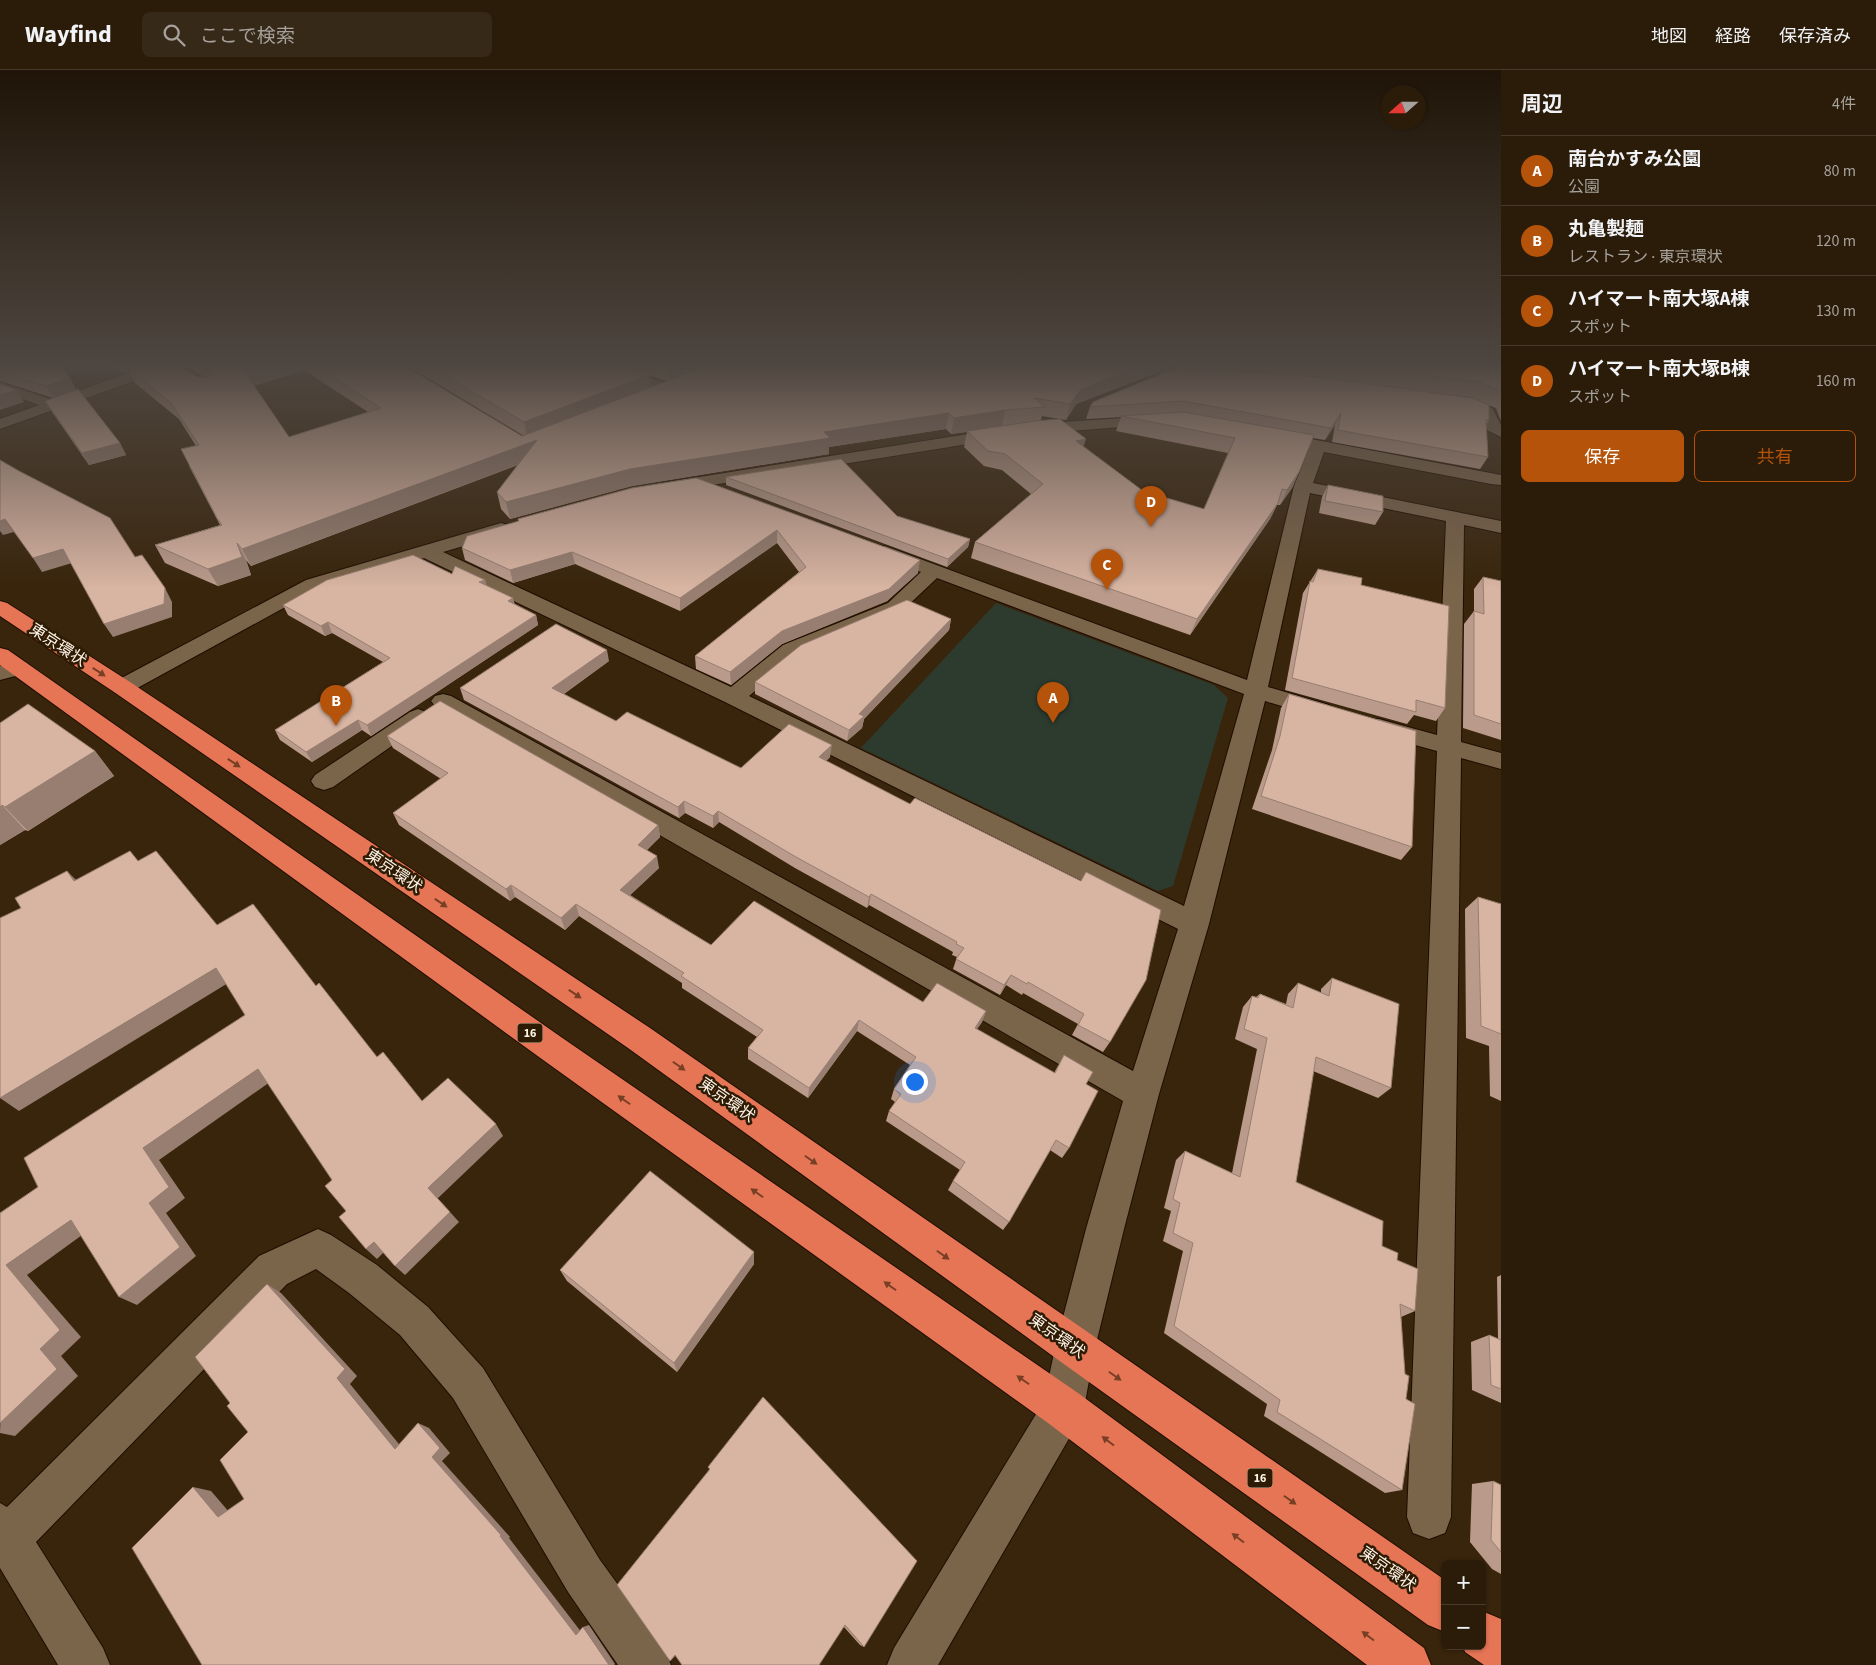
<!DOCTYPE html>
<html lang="ja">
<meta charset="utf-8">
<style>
body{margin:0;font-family:"Source Sans 3","Noto Sans JP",sans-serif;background:#372917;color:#f1f3f6}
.controls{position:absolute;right:15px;bottom:15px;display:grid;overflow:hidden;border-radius:8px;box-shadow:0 1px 4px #0004}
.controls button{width:45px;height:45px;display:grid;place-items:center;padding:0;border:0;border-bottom:1px solid #473a2a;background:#2b1c09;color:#f1f3f6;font:25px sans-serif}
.compass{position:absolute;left:1381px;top:15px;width:45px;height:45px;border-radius:50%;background:#2b1c09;box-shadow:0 1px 4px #0004;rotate:249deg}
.you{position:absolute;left:914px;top:1011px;width:18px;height:18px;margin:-12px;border:4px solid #fff;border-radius:50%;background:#1a73e8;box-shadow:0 0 0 8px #1a73e833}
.badge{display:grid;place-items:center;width:32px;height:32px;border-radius:50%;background:#b45309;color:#fff;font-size:16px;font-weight:700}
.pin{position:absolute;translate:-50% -41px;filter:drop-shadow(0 1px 2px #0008)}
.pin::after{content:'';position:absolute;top:26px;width:18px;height:15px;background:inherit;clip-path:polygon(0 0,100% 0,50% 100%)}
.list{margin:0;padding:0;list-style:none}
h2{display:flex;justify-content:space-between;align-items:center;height:65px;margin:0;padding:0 20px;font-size:21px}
h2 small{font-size:16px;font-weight:400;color:#a6a19c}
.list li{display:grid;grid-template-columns:32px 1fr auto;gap:15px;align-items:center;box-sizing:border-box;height:70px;padding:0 20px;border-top:1px solid #473a2a}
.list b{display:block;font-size:19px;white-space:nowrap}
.list p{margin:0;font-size:16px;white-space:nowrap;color:#a6a19c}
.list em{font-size:16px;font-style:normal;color:#a6a19c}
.actions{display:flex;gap:10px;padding:15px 20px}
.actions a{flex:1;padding:11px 0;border:1px solid #b45309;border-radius:8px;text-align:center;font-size:18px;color:#b45309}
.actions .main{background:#b45309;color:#fff}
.icon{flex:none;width:28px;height:28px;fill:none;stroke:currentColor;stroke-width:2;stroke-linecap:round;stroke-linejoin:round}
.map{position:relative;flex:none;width:1501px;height:1595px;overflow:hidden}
header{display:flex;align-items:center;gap:30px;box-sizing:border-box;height:70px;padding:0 25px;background:#2b1c09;border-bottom:1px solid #473a2a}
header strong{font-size:24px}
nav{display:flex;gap:28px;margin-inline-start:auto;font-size:18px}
.search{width:350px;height:45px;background:#372917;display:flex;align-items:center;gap:12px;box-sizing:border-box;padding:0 18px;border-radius:8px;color:#a6a19c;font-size:19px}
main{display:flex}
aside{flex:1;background:#2b1c09}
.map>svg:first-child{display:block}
</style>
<header>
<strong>Wayfind</strong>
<div class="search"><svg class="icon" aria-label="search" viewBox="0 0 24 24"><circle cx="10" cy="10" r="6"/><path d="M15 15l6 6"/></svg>ここで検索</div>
<nav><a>地図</a><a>経路</a><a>保存済み</a></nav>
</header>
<main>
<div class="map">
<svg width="1501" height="1595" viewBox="0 0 1501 1595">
<rect width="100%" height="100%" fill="#39250c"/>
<!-- green -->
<polygon fill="#2d3b2e" points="996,533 1214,615 1228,628 1173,816 1158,821 861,678"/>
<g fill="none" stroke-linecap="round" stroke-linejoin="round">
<!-- minor casing -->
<g stroke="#1f0d00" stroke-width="2">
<g id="minor">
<polygon points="151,295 172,295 170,298 0,359 0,349 39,335 0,321 0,312 53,330"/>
<polygon points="591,295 612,295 676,317 678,320 676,323 666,323 593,298"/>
<polygon points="1151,295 1166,295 1171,299 1203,301 1208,302 1210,305 1208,308 1203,309 1167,307 1162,306"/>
<polygon points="1455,327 1474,331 1492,338 1501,355 1501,367 1487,360 1480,344 1466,338 1450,335 1447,332 1450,329"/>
<polygon points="1155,346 1161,348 1163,351 1161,354 1031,364 668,422 662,421 659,417 662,413 668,412 1031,354"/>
<path d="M1274,362L1501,405V415L1491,414L1324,382L1313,413L1501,451V463L1464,455L1461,672L1501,683V699L1461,688L1451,1447L1445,1463L1429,1469L1413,1463L1407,1447L1437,681L1371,663L1367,657L1371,651L1379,649L1437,665L1446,451L1310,423L1268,617L1329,635L1333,640L1329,645L1321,648L1265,631L1209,854L1159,1024L1124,1159L1095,1278L1084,1338L1078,1353L938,1595H887L894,1578L1044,1331L1055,1278L1086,1159L1123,1031L435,636L431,631L435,626L443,624L451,626L1133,1001L1178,859L725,632L424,488L320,518L130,622L122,624L114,622L111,617L114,612L306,510L501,453L508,455L510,459L508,463L443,482L731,617L783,575L888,533L921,502L878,486L875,482L878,478L885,476L1247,610L1294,416L1309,379L1268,370L1266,367L1268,364ZM937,508L1244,624L1184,836L749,626L799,585L902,541Z"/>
<polygon points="19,591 27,593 30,598 27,603 0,610 0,596"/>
<polygon points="418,639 426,642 430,647 426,652 333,717 324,720 315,717 311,711 315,705 410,642"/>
<polygon points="318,1159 331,1165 377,1195 428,1237 483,1298 600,1490 664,1578 671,1595 618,1595 568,1522 453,1328 400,1265 349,1223 316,1199 287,1214 36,1472 103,1578 110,1595 58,1595 0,1498 0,1433 7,1437 259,1186"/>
</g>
</g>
<!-- highway casing -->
<g stroke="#1f0d00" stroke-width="2">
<g id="highway">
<polygon points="0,531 7,533 130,612 650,958 1445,1510 1445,1562 1428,1555 1061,1292 628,978 114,622 0,546"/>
<polygon points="0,578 8,580 561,967 1078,1323 1424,1578 1431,1595 1367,1595 1048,1353 539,987 0,595"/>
<polygon points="1482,1541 1501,1549 1501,1595 1484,1595 1465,1582 1463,1576 1482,1576"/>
</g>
</g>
<!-- minor -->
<use href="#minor" fill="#7a644a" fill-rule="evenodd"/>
<!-- highway -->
<use href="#highway" fill="#e57555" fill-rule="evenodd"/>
</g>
<!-- wall -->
<g fill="#ba9b8b" fill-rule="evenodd">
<polygon points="0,295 70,308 76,320 53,328 0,311"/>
<path d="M114,295H177L198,307H204L185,295H403L522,366H524L406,295H1159L1156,303L1076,334L1066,350L1042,346L1041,350L1083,376L1143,421L1204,439L1228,383L1116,361L1121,347L1086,349L1090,337L1298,306L1172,297L1169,295H1501V351L1496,338L1486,334L1489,350L1486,355L1488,387L1480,399L1332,372L1335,355L1325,370L1313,368L1299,402L1292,418L1280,435H1277L1270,449L1190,565L971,488L975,472L1031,424L1002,400L984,396L964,377L967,362L951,364L946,359L829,377V384L632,416L510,449L501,439L497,422L518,395L251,496L246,490L251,505L218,516L165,493L155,475L220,455L189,396L196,376L179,349L135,313L129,301L123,303ZM304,300L368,342L289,367L254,316ZM649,305L667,311L650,317ZM1397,318L1469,327L1471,328Z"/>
<polygon points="45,331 120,373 126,385 89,395 52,342"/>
<polygon points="726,407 970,469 968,477 947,497 726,415"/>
<polygon points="696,408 918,503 887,531 782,574 731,615 696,599 695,586 799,502 777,473 680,541 575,494 513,513 465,490 462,478 518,451 518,449"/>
<polygon points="1328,415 1383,442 1375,455 1319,443 1322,427"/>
<polygon points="1318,499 1445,638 1436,651 1414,645 1407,654 1285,620 1303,523"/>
<polygon points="452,504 485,510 486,515 515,534 536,545 538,555 371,666 362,660 312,692 280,670 275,660 383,592 332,563 325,566 288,545 283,535"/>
<polygon points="1483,507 1501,511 1501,670 1463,658 1464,554 1474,541 1474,519"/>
<polygon points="951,549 949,560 864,649 862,658 847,671 755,624 755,612"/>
<polygon points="609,591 564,624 616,651 741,698 830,687 826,691 910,734 1110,972 1103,982 1072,965 1078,954 1023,923 1022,925 1006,915 1000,925 953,899 957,887 952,885 953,882 869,835 867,838 795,798 719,752 713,758 685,743 679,748 464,630 460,618"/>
<polygon points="1289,624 1412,777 1401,790 1252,739 1272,680 1281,638"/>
<polygon points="0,653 95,681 114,706 28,761 25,760 0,775"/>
<polygon points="387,666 658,755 660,767 647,780 659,798 630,825 711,875 923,932 986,941 982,952 977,959 1054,1003 1064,985 1086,1014 1069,1078 1062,1088 1050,1080 1009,1152 1003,1160 948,1120 953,1111 960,1100 886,1051 889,1041 895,1032 891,1029 894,1019 910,995 857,961 808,1028 748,989 748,978 757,967 682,918 682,913 579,846 565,860 515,827 510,831 399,755 393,743 441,709 393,678"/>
<polygon points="1478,827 1501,834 1501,1031 1490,1026 1489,976 1466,968 1465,839"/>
<polygon points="1332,908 1391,1018 1378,1028 1313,1001 1296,1112 1382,1176 1397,1190 1415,1241 1401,1247 1406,1329 1402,1420 1385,1423 1264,1346 1267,1334 1164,1263 1183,1181 1163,1171 1171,1141 1164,1138 1176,1090 1185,1081 1232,1103 1257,979 1235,969 1243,937 1252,926 1256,927 1260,924 1286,934 1288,924 1298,913 1321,923 1321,919"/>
<polygon points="754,1182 754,1194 677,1302 567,1211 560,1200"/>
<polygon points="1501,1205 1501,1333 1472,1320 1471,1272 1489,1265 1498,1269 1497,1207"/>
<polygon points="708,1397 864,1577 860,1575 844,1557 675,1586 670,1591 709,1399"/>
<polygon points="1493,1411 1501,1415 1501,1504 1492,1499 1470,1472 1472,1414"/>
</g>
<!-- shaded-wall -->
<g fill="#977e71">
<polygon points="119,295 145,295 127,297 129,301 123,303"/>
<polygon points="264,295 302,295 304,300 250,317 244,301"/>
<polygon points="672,295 713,295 669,312 668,297"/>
<polygon points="1142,295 1159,295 1156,303 1076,334 1066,350 1070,334 1081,319"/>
<polygon points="649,305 651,320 527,368 524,352"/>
<polygon points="70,308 76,320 53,328 46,316"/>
<polygon points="17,320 24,332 0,340 0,325"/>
<polygon points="1005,340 1002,356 951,364 954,348"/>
<polygon points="949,343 946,359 829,377 829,384 632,416 510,449 506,432 630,399 824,362"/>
<polygon points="1341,343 1335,355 1325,370 1331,358"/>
<polygon points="1086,369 1081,384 1076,371"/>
<polygon points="537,370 540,386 251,496 242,479"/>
<polygon points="120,373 126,385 89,395 82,383"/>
<polygon points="1299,402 1292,418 1280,435 1287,420"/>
<polygon points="1278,433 1270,449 1190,565 1197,549"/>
<polygon points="5,449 14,462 3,465 0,461 0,451"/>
<polygon points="777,460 777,473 680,541 680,528"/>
<polygon points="970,469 968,477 947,497 948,489"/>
<polygon points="237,473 246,490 251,505 218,516 208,499"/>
<polygon points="63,479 72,493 42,502 33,488"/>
<polygon points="572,482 575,494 513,513 510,500"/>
<polygon points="920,490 918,503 887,531 782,574 731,615 730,602 782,561"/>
<polygon points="485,510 488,521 479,512"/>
<polygon points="165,518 172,532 172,547 113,567 104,554"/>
<polygon points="513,528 516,538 508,531"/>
<polygon points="536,545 538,555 371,666 367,655"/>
<polygon points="951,549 949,560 864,649 862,658 847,671 849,660 859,644"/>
<polygon points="328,552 332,563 325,566 321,556"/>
<polygon points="607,580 609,591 555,630 552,618"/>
<polygon points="358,650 362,660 312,692 306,682"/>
<polygon points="832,675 830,687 818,699 819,687"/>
<polygon points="95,681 114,706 28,761 5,737"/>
<polygon points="684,731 685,743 679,748 678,737"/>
<polygon points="2,735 25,760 0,775 0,737"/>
<polygon points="718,741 719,752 713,758 713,746"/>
<polygon points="658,755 660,767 639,787 638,775"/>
<polygon points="657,786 659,798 623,832 620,820"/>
<polygon points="67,801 82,816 74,811"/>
<polygon points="511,815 515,827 510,831 506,819"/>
<polygon points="871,824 869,835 867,838 869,827"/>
<polygon points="576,834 579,846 565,860 561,848"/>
<polygon points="216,898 228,913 19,1041 0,1028"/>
<polygon points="1011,905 1006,915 1000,925 1004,915"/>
<polygon points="986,941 982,952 970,969 975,958"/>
<polygon points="859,950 857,961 808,1028 809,1018"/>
<polygon points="258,999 270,1012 159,1090 185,1128 166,1143 196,1186 137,1235 119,1227 149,1133 143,1078"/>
<polygon points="496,1054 503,1066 437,1129 428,1118"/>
<polygon points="450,1142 459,1152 405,1205 395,1196"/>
<polygon points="71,1150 89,1160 27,1205 81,1267 61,1286 78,1306 15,1366 0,1363 6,1195"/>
<polygon points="374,1172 384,1182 377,1189 366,1179"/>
<polygon points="754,1182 754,1194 677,1302 674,1293"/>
<polygon points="267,1214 281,1223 357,1306 350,1314 407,1384 395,1379 337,1308"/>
<polygon points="418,1353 429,1358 450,1383 442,1391 510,1467 509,1468 582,1563 576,1565 432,1387"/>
<polygon points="193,1417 211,1421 236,1450 218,1447"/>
<polygon points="589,1555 615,1594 614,1595 609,1595 583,1557"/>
</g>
<!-- building -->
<g fill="#d8b4a2" stroke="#977e71">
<polygon points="0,295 60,295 70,308 46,316 0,302"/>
<polygon points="134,295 177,295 198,307 209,307 213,304 212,301 203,295 264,295 244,301 289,367 381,338 315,295 403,295 522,366 709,295 860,295 865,296 873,295 1142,295 1081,319 1070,334 1034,328 1045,337 1005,340 954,348 949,343 824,362 830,368 630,399 506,432 497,422 537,370 242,479 237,473 242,487 208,499 155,475 222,455 217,448 181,379 199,375 171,333 127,297"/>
<polygon points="427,295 621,295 649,305 524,352"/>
<polygon points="1347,295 1501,295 1501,321 1479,312"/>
<polygon points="1176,298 1319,307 1473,328 1489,335 1489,350 1486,350 1488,387 1338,360 1341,343 1331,358 1183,331 1090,337 1093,332"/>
<polygon points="0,314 17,320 0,325"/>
<polygon points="78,319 120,373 82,383 45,331"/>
<polygon points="1183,342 1314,365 1299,402 1287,420 1282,419 1278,433 1197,549 975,472 1043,414 1005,384 988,381 967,361 1035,351 1060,349 1086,369 1076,371 1143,421 1204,439 1235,368 1121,346"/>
<polygon points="841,389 897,446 970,469 948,489 726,407"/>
<polygon points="0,390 19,401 110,448 135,487 142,485 165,518 164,534 104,554 63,479 33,488 5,449 0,451"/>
<polygon points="696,408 920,490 889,519 782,561 730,602 695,586 806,497 777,460 680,528 572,482 510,500 462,478 467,466 519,451 518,449 632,418"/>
<polygon points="1328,415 1383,426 1383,442 1325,431"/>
<polygon points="413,485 452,504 455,496 485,510 479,512 513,528 508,531 536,545 367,655 358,650 306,682 275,660 390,588 328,552 321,556 283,535 327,510"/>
<polygon points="1318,499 1362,508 1361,515 1449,536 1445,638 1416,630 1416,642 1292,608 1310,511 1313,512"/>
<polygon points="1483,507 1501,511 1501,654 1474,645 1474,541 1484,544"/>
<polygon points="907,530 951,549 859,644 864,646 849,660 755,612 801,575"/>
<polygon points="556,554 607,580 552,618 616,651 627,642 741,698 789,654 832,675 819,687 910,734 915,728 1081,811 1086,802 1161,840 1146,910 1110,972 1078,955 1084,944 1028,912 1027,914 1011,905 1004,915 956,889 964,878 956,874 957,872 871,824 869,827 796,787 718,741 713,746 684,731 678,737 460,618"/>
<polygon points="1289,624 1416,661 1412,777 1261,726 1280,666"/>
<polygon points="440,631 658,755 638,775 657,786 620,820 711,875 754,831 923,932 937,913 986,941 975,958 1055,1003 1064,985 1093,1002 1086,1014 1098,1021 1069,1078 1056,1070 1009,1152 953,1111 965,1092 889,1041 901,1024 894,1019 916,987 859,950 809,1018 748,978 763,960 681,906 684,903 576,834 561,848 511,815 506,819 393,743 448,703 387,666"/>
<polygon points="28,634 95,681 5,737 2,735 0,737 0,653"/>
<polygon points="130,781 138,791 156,781 217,855 253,834 316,916 319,913 377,987 383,982 422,1031 448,1008 496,1054 428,1118 450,1142 395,1196 374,1172 366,1179 339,1147 346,1141 325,1116 332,1110 258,999 143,1078 169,1117 149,1133 180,1177 119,1227 71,1150 6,1195 60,1260 40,1279 57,1299 0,1353 0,1143 38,1117 24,1088 245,945 216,898 0,1028 0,848 21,838 15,828 67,801 74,811"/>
<polygon points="1478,827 1501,834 1501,964 1481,956"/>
<polygon points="1332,908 1399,934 1391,1018 1316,987 1296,1112 1383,1151 1382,1176 1398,1183 1397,1190 1418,1199 1415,1241 1400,1234 1405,1304 1409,1306 1406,1329 1415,1334 1402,1420 1277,1342 1280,1330 1174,1256 1193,1173 1173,1163 1180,1133 1173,1129 1185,1081 1240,1107 1267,968 1244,959 1252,926 1258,928 1260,924 1293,938 1298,913 1329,926"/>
<polygon points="650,1101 754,1182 674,1293 560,1200"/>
<polygon points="267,1214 345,1299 337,1308 395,1379 418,1353 440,1378 432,1387 501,1465 500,1466 576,1565 583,1557 609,1595 202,1595 132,1478 193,1417 218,1447 244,1429 220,1390 248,1362 227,1336 230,1333 195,1287"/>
<polygon points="1489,1265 1501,1270 1501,1319 1491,1315"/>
<polygon points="763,1327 917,1491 864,1577 845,1555 819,1595 682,1595 675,1585 670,1591 617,1515 710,1399 708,1397"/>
<polygon points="1493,1411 1501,1415 1501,1482 1491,1470"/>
</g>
<!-- one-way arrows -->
<defs><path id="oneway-solid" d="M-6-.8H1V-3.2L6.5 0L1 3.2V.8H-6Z" transform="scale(1.25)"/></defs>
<g fill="#773f24">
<use href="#oneway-solid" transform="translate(99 602) rotate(33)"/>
<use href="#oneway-solid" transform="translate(234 693) rotate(34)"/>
<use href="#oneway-solid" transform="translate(441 833) rotate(34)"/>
<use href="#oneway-solid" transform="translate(575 924) rotate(34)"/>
<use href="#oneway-solid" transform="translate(679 996) rotate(35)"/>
<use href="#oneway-solid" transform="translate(624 1030) rotate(-145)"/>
<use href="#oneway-solid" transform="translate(811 1090) rotate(35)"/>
<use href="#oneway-solid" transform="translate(757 1123) rotate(-145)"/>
<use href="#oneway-solid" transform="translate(943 1185) rotate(35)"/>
<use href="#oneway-solid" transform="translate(890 1216) rotate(-145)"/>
<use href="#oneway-solid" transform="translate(1115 1306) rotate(35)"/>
<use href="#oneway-solid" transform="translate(1023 1310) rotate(-145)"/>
<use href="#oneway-solid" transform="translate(1108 1371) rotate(-143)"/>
<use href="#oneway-solid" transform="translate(1290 1430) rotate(35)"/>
<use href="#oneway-solid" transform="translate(1238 1468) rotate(-143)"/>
<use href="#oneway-solid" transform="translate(1368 1566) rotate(-143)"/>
</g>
<!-- sky -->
<linearGradient id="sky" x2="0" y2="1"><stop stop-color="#1f1407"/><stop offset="0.57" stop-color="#4e4640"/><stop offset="1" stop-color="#4e4640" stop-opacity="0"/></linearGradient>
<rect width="1501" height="518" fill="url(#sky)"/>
<g text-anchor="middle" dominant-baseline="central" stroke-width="5" stroke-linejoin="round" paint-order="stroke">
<!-- shield labels -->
<g fill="#2e1b03" stroke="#bfb2a3" stroke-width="1">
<rect x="517.5" y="953.5" width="25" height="19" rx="4"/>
<rect x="1247.5" y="1398.5" width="25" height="19" rx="4"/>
</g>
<g font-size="12" font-weight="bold" fill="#fdf3e7">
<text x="530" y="963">16</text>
<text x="1260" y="1408">16</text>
</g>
<!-- near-street labels -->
<g font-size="16" fill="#fdf3e7" stroke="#2e1b03">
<text transform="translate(58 575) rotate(33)">東京環状</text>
<text transform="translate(394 801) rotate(34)">東京環状</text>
<text transform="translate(727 1030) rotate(35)">東京環状</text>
<text transform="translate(1057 1266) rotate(35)">東京環状</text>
<text transform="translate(1388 1499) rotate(35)">東京環状</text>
</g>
</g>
</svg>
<div class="controls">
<button>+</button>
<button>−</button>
</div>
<svg class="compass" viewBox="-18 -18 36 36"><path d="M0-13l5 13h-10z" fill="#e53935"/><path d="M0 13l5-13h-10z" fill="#a6a19c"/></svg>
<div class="you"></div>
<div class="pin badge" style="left:1053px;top:653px">A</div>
<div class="pin badge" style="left:336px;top:656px">B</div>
<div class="pin badge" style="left:1107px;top:520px">C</div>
<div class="pin badge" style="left:1151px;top:457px">D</div>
</div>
<aside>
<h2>周辺<small>4件</small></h2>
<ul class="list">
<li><span class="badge">A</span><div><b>南台かすみ公園</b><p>公園</p></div><em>80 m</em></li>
<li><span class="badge">B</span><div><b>丸亀製麺</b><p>レストラン · 東京環状</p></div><em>120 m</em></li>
<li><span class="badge">C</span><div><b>ハイマート南大塚A棟</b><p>スポット</p></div><em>130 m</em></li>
<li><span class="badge">D</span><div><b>ハイマート南大塚B棟</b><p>スポット</p></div><em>160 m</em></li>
</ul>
<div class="actions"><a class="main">保存</a><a>共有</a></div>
</aside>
</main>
